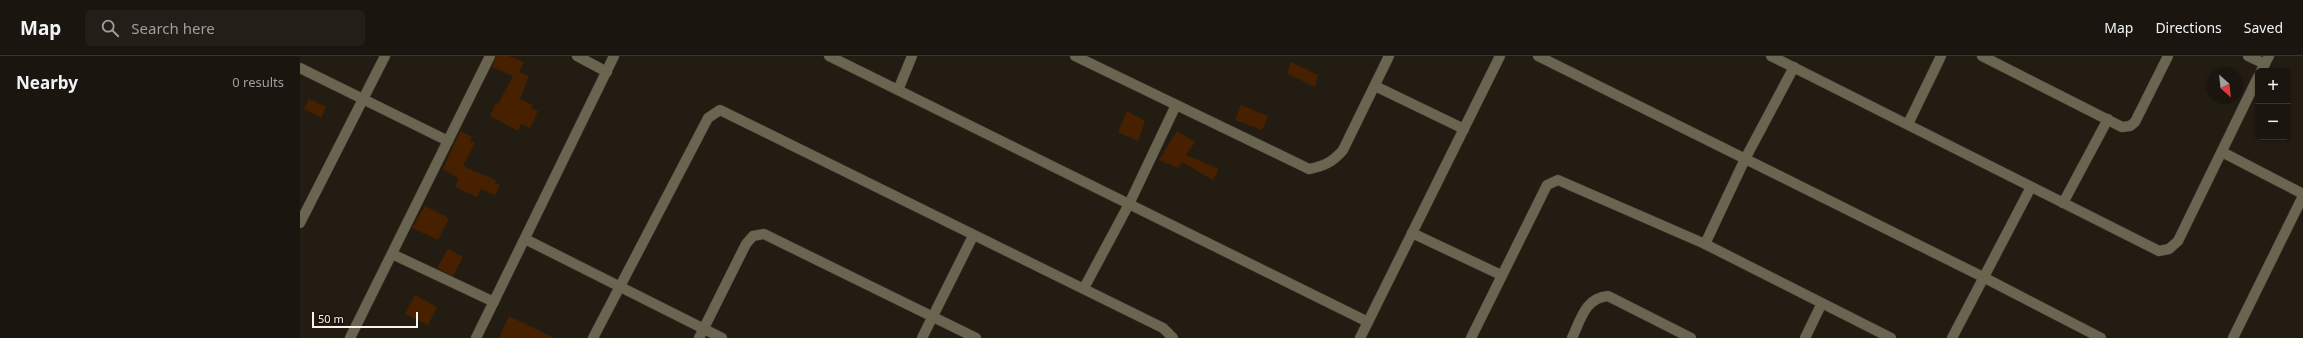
<!DOCTYPE html>
<meta charset="utf-8">
<style>
body{margin:0;font-family:"Noto Sans",sans-serif;background:#231e17;color:#f1f3f6}
.controls{position:absolute;right:12px;top:12px;display:grid;overflow:hidden;border-radius:6px;box-shadow:0 1px 3px #0004}
.controls button{width:36px;height:36px;display:grid;place-items:center;padding:0;border:0;border-bottom:1px solid #38342e;background:#1a150e;color:#f1f3f6;font:20px sans-serif}
.compass{position:absolute;left:1907px;top:12px;width:36px;height:36px;border-radius:50%;background:#1a150e;box-shadow:0 1px 3px #0004;rotate:153deg}
.scale{position:absolute;left:12px;bottom:10px;width:106px;box-sizing:border-box;padding-left:4px;border:2px solid #f8f3ed;border-top:0;font-size:11px;line-height:14px;white-space:nowrap;color:#f8f3ed;-webkit-text-stroke:3px #191309;paint-order:stroke}
.list{margin:0;padding:0;list-style:none}
h2{display:flex;justify-content:space-between;align-items:center;height:52px;margin:0;padding:0 16px;font-size:17px}
h2 small{font-size:13px;font-weight:400;color:#9f9f9e}
.icon{flex:none;width:22px;height:22px;fill:none;stroke:currentColor;stroke-width:2;stroke-linecap:round;stroke-linejoin:round}
.map{position:relative;flex:none;width:2003px;height:282px;overflow:hidden}
header{display:flex;align-items:center;gap:24px;box-sizing:border-box;height:56px;padding:0 20px;background:#1a150e;border-bottom:1px solid #38342e}
header strong{font-size:19px}
nav{display:flex;gap:22px;margin-inline-start:auto;font-size:14px}
.search{width:280px;height:36px;background:#231e17;display:flex;align-items:center;gap:10px;box-sizing:border-box;padding:0 14px;border-radius:6px;color:#9f9f9e;font-size:15px}
main{display:flex}
aside{flex:1;background:#1a150e}
.map>svg:first-child{display:block}
</style>
<header>
<strong>Map</strong>
<div class="search"><svg class="icon" aria-label="search" viewBox="0 0 24 24"><circle cx="10" cy="10" r="6"/><path d="M15 15l6 6"/></svg>Search here</div>
<nav><a>Map</a><a>Directions</a><a>Saved</a></nav>
</header>
<main>
<aside>
<h2>Nearby<small>0 results</small></h2>
<ul class="list">
</ul>
</aside>
<div class="map">
<svg width="2003" height="282" viewBox="0 0 2003 282">
<rect width="100%" height="100%" fill="#231c12"/>
<!-- building -->
<g fill="#472000">
<polygon points="196,0 209,0 224,6 219,16 229,20 220,43 233,49 231,52 238,55 230,72 221,68 218,75 190,60 196,47 198,48 213,20 192,11"/>
<polygon points="991,6 1018,19 1015,31 987,17"/>
<polygon points="9,43 26,51 21,62 4,53"/>
<polygon points="941,49 968,60 962,74 935,64"/>
<polygon points="827,55 845,65 838,85 818,76"/>
<polygon points="160,75 172,81 170,85 175,87 163,110 196,124 195,127 200,129 195,139 181,133 177,141 155,131 159,123 143,113"/>
<polygon points="877,75 895,86 886,99 919,113 913,124 882,106 878,112 859,104"/>
<polygon points="125,150 149,162 138,184 112,172"/>
<polygon points="148,193 163,201 153,220 137,212"/>
<polygon points="115,239 137,251 128,269 105,258"/>
<polygon points="209,260 254,282 199,282"/>
</g>
<g fill="none" stroke-linecap="round" stroke-linejoin="round">
<!-- minor casing -->
<g stroke="#3d362c" stroke-width="11">
<g id="minor">
<polyline points="277,0 307,16"/>
<polyline points="529,0 1068,266"/>
<path d="M775,0L1009,113C1024,110 1033,106 1043,94L1089,0"/>
<polyline points="1238,0 1683,221 1801,282"/>
<polyline points="1471,0 1859,195 1869,193 1878,185 1958,21"/>
<polyline points="1682,0 1822,71 1830,70 1835,66 1868,0"/>
<polyline points="1948,0 1965,8"/>
<polyline points="0,12 148,85"/>
<polyline points="1961,15 1969,0"/>
<polyline points="1075,30 1164,73"/>
<polyline points="598,34 612,0"/>
<polyline points="1608,68 1641,0"/>
<polyline points="1922,96 2003,138"/>
<polyline points="1763,147 1808,63"/>
<polyline points="0,167 85,0"/>
<polyline points="1112,177 1201,219"/>
<polyline points="225,183 422,282"/>
<polyline points="1405,188 1445,103 1494,11"/>
<polyline points="92,198 194,246"/>
<polyline points="784,232 829,148 876,49"/>
<polyline points="50,282 190,0"/>
<polyline points="176,282 314,0"/>
<polyline points="293,282 408,62 420,54 863,272 873,282"/>
<polyline points="399,282 446,188 453,180 464,178 676,282"/>
<polyline points="622,282 673,180"/>
<polyline points="1060,282 1200,0"/>
<polyline points="1171,282 1247,129 1258,124 1405,188 1591,282"/>
<path d="M1272,282C1281,263 1285,242 1308,240L1391,282"/>
<polyline points="1505,282 1521,249"/>
<polyline points="1652,282 1731,131"/>
<polyline points="1933,282 2003,140"/>
</g>
</g>
<!-- minor -->
<use href="#minor" stroke="#6a6550" stroke-width="10"/>
</g>
</svg>
<div class="controls">
<button>+</button>
<button>−</button>
</div>
<svg class="compass" viewBox="-18 -18 36 36"><path d="M0-13l5 13h-10z" fill="#e53935"/><path d="M0 13l5-13h-10z" fill="#9f9f9e"/></svg>
<div class="scale">50 m</div>
</div>
</main>
